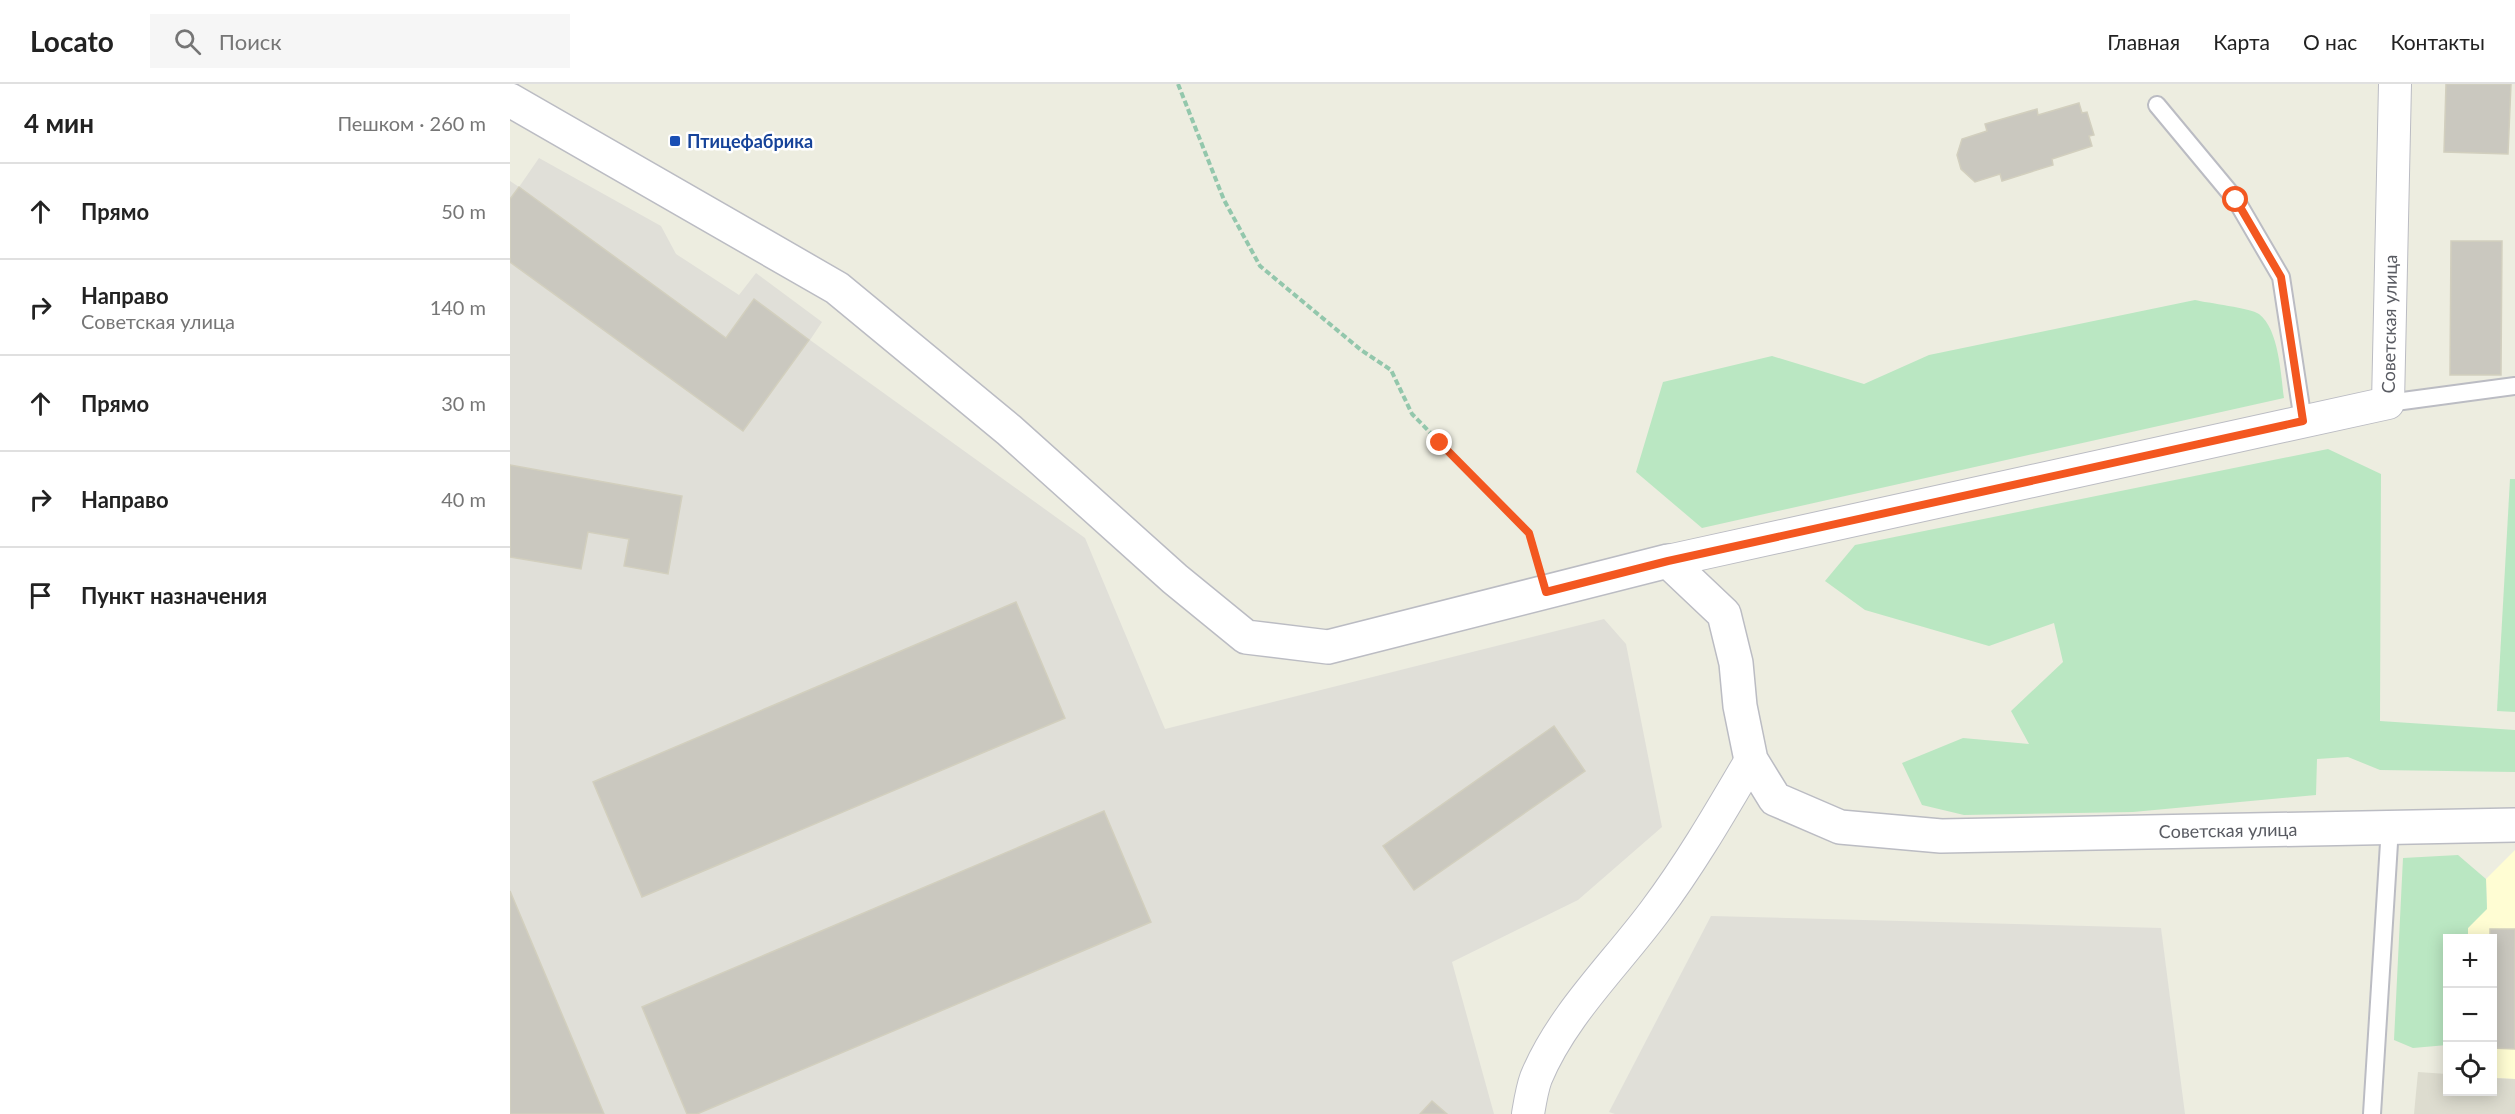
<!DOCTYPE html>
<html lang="ru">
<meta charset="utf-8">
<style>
body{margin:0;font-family:Lato,sans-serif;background:#f6f6f6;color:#222}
.controls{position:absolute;right:18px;bottom:18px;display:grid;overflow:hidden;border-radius:0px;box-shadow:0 3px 15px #0003}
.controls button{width:54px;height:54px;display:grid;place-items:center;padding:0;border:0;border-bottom:2px solid #e0e0e0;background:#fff;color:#222;font:30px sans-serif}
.stop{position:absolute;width:18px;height:18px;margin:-14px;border:4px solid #f35720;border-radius:50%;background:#fff}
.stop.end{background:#f35720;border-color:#fff;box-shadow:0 2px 6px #0008}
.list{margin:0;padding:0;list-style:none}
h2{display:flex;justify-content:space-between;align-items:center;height:78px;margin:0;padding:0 24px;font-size:26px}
h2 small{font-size:20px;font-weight:400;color:#767676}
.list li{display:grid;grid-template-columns:39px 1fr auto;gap:18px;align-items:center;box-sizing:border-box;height:96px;padding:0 24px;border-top:2px solid #e0e0e0}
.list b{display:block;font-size:22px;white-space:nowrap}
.list p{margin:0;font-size:20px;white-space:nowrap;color:#767676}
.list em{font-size:20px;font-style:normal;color:#767676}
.icon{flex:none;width:33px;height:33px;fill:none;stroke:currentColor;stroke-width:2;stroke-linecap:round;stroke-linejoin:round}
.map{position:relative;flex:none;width:2005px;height:1030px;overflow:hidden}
header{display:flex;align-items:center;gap:36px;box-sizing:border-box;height:84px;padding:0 30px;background:#fff;border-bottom:2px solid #e0e0e0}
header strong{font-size:28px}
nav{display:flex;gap:33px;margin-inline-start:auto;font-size:21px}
.search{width:420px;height:54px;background:#f6f6f6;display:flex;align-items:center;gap:15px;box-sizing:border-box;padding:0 21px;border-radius:0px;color:#767676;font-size:22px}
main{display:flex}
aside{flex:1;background:#fff}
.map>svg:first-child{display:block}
</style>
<header>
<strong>Locato</strong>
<div class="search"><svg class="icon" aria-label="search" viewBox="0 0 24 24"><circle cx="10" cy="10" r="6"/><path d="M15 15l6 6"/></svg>Поиск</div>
<nav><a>Главная</a><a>Карта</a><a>О нас</a><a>Контакты</a></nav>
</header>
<main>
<aside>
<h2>4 мин<small>Пешком · 260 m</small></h2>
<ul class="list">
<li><svg class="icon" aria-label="ahead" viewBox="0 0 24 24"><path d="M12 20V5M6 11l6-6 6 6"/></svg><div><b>Прямо</b></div><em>50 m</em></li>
<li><svg class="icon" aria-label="right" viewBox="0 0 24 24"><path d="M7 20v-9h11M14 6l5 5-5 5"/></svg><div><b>Направо</b><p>Советская улица</p></div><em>140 m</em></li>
<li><svg class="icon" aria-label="ahead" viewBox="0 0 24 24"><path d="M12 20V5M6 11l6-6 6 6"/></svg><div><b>Прямо</b></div><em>30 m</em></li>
<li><svg class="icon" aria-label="right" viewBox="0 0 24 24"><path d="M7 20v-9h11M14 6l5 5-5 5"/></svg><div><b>Направо</b></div><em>40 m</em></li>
<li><svg class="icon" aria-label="arrive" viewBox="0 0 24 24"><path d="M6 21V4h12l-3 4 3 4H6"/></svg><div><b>Пункт назначения</b></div></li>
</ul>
</aside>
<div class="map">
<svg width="2005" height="1030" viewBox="0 0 2005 1030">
<rect width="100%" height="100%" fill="#edede0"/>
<!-- commercial -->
<polygon fill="#fffdd3" points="2005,766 2005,995 1983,994 1982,854 1958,854 1958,844 1977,824 1976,795"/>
<!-- industrial -->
<g fill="#e0dfd8">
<polygon points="29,74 151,142 166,170 229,211 246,189 312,238 300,256 575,454 655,645 1094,535 1116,560 1152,743 1068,816 942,878 984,1030 0,1030 0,97 9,103"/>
<polygon points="1201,832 1651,844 1675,1030 1105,1030 1099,1028"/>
</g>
<!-- education -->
<polygon fill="#dddccf" points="1908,988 1937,990 1938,1008 1982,1008 1983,994 2005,995 2005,1030 1904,1030"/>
<!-- green -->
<g fill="#bae7c2">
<path d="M1685,216C1697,219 1741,224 1749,230C1769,245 1771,292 1774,314L1192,444L1126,388L1153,298L1262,272L1354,300L1419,271Z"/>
<polygon points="1818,365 1871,390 1870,637 2005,646 2005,688 1870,686 1838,673 1807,675 1806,711 1623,728 1454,731 1412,721 1392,679 1453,654 1519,660 1501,627 1553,578 1544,539 1479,562 1355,526 1315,497 1345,461"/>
<polygon points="2000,395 2005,395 2005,628 1987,627"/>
<polygon points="1948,771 1976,795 1977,825 1958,844 1958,854 1938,854 1937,961 1903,964 1884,956 1893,774"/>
</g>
<!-- building -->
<g fill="#cac8bf" stroke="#d2cfbe" stroke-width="1.5">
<polygon points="1936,0 2001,0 1998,70 1934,68"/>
<polygon points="1569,19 1572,29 1577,28 1584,51 1579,52 1582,62 1542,75 1543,81 1492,97 1490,90 1465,98 1451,85 1447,71 1452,55 1477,47 1475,40 1527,25 1528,31"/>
<polygon points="9,103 216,254 244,215 299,256 233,347 0,178 0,115"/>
<polygon points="1941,157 1992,157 1991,291 1940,291"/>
<polygon points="0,381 172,412 158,490 114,482 119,455 78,448 71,485 0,473"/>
<polygon points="506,518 555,634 132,813 83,698"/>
<polygon points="1044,642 1075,687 904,806 873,762"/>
<polygon points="594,727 641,838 187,1030 177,1030 132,923"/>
<polygon points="0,807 94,1030 0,1030"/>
<polygon points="1980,845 2005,845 2005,965 1982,964 1982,854 1980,854"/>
<polygon points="922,1017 937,1030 910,1030"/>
</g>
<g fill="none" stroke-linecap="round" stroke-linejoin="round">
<!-- service casing -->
<g stroke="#bbbcc3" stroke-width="20">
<g id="service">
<polyline points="1647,21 1726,116 1771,193 1793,337"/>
<polyline points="1878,319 2005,302"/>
<polyline points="1862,1030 1880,743"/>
</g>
</g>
<!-- minor casing -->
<g stroke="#bbbcc3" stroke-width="34">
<g id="minor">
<polyline points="1158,477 1878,319 1885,0"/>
<path d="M1018,1030C1020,1018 1022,1005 1026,994C1052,931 1105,881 1145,827C1181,779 1211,727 1241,676"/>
</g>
</g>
<!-- tertiary casing -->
<g stroke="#bbbcc3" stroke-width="36">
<polyline id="tertiary" points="0,16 327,204 499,346 665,495 736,553 818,563 1158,477 1214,530 1226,579 1230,622 1241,676 1265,715 1330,743 1431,752 2005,741"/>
</g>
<!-- path -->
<polyline stroke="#93c7ac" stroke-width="4" stroke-dasharray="6 3" stroke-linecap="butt" points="668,0 714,116 750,182 851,266 881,286 902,330 1019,449 1027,478"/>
<!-- service -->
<use href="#service" stroke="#fff" stroke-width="16"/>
<!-- minor -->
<use href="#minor" stroke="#fff" stroke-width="32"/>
<!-- tertiary -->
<use href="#tertiary" stroke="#fff" stroke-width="33"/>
</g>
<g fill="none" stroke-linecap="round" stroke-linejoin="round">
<!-- route -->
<polyline stroke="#f35720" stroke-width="8" points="930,359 1019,449 1036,508 1158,477 1793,337 1771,193 1726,116"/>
</g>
<!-- markers -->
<rect fill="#1a4fb4" stroke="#fff" stroke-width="2" x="159" y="51" width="12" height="12" rx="3"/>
<g text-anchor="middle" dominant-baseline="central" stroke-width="5" stroke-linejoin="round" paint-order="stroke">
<!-- transit labels -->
<g font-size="18" font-weight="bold" fill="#164399" stroke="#fff" text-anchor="start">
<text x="177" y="57">Птицефабрика</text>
</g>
<!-- street labels -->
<g font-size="18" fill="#595b62" stroke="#fff">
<text transform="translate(1879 240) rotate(-89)">Советская улица</text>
<text transform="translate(1718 746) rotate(-1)">Советская улица</text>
</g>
</g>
</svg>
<div class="controls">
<button>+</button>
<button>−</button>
<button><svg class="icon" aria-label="locate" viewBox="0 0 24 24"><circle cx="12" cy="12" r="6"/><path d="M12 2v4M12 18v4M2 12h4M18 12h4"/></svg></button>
</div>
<div class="stop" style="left:1726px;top:116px"></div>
<div class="stop end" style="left:930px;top:359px"></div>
</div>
</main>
